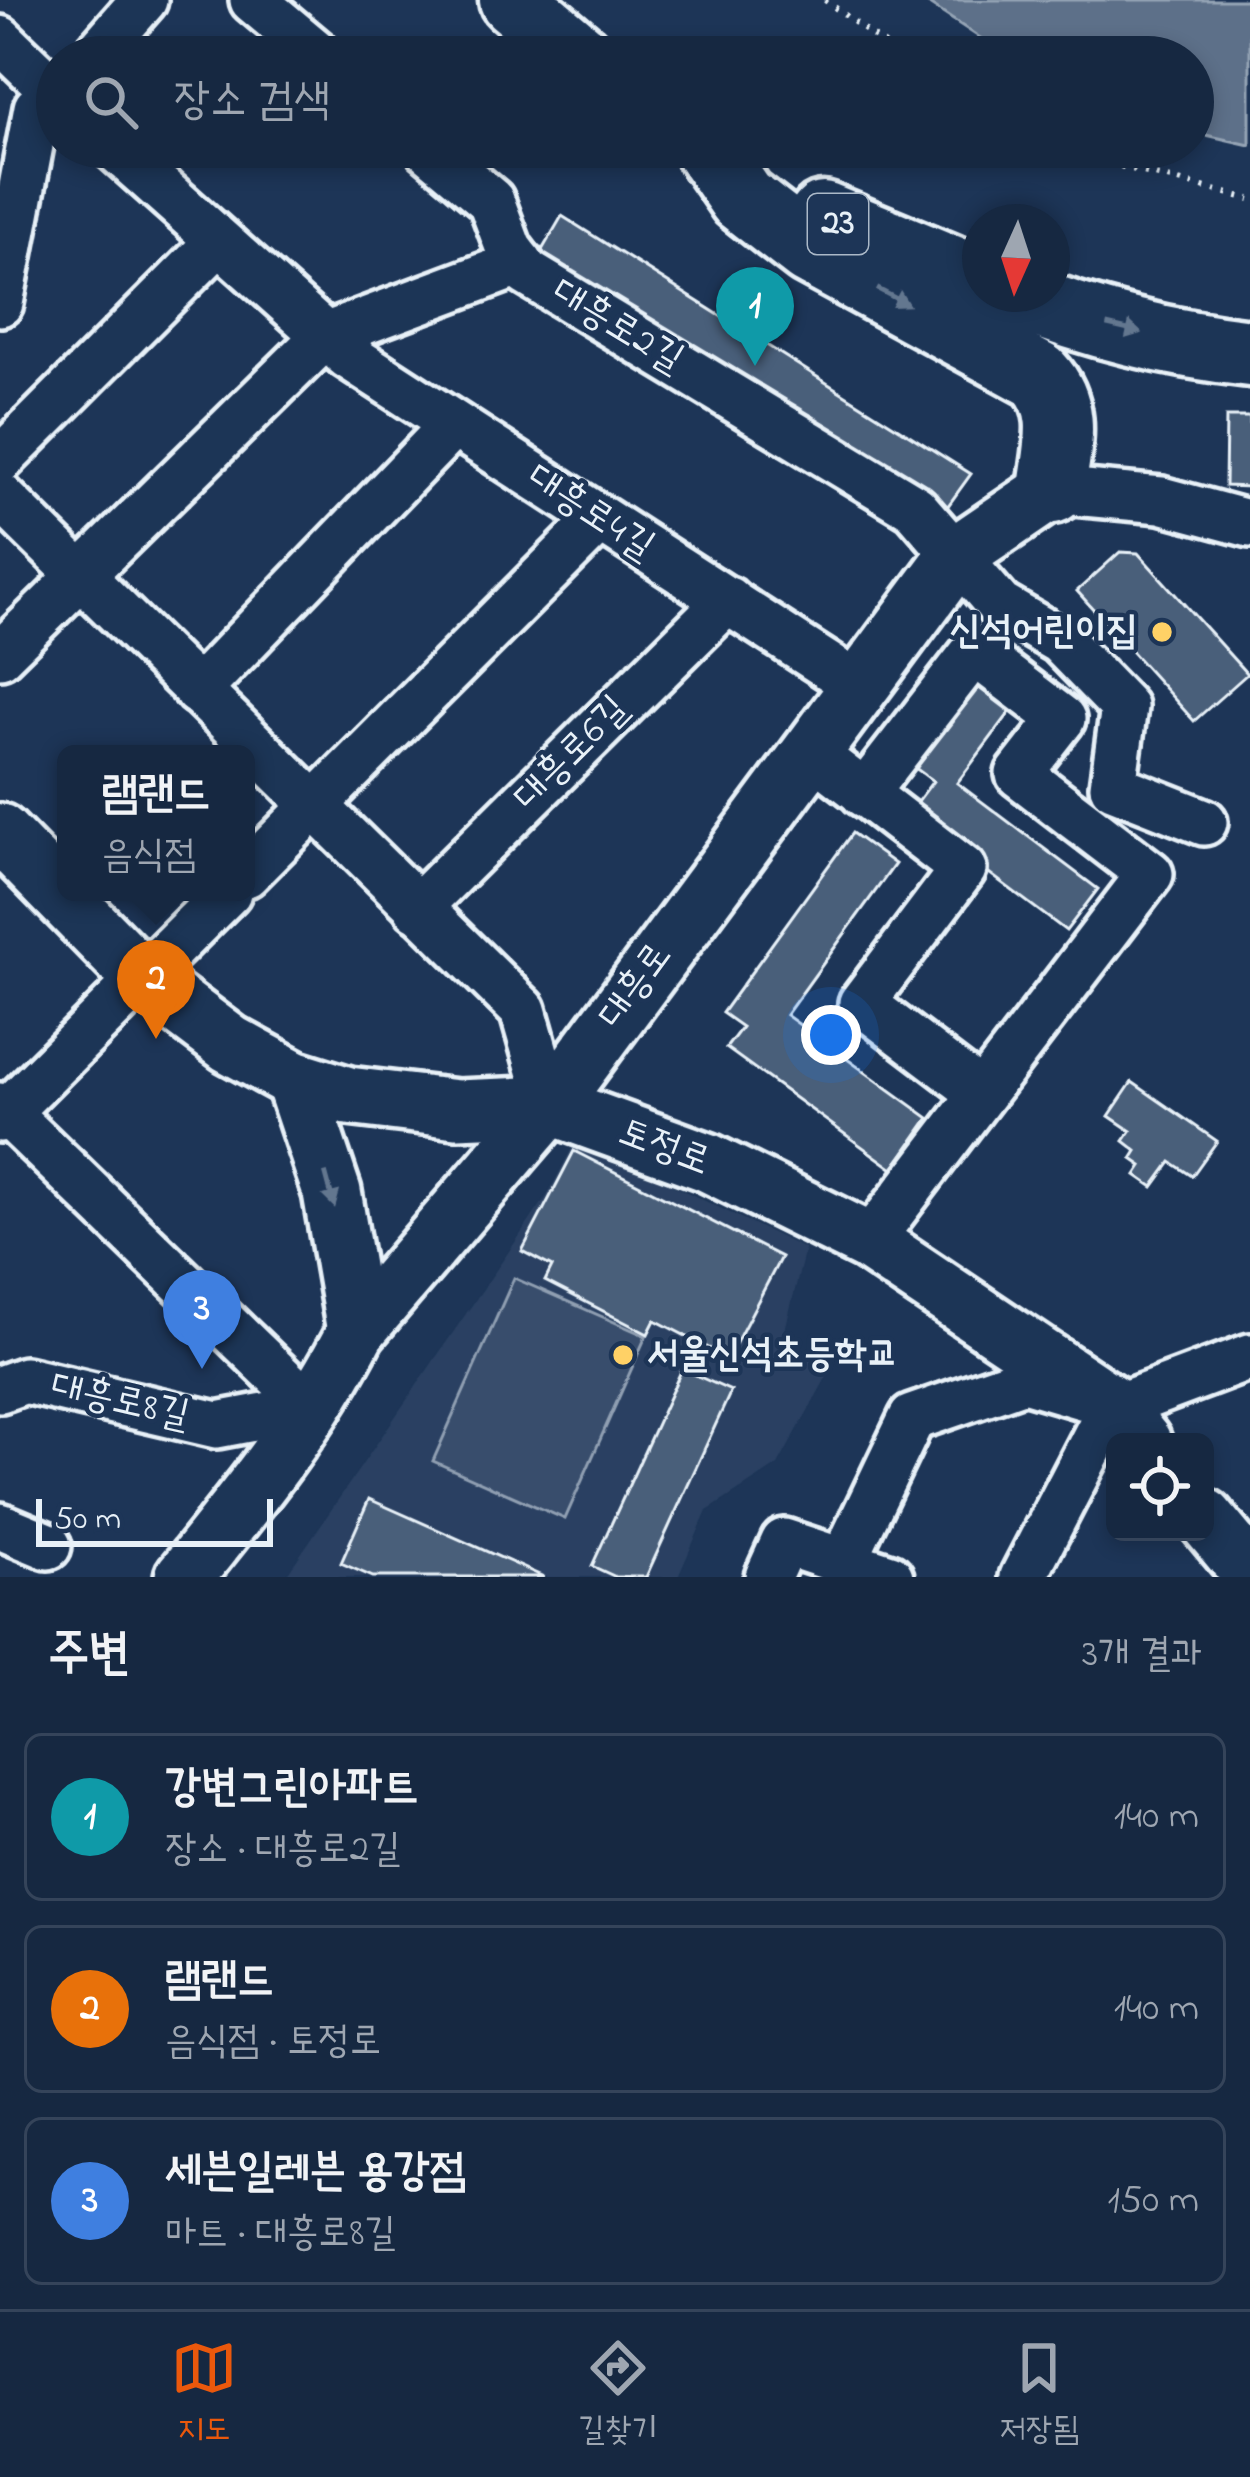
<!DOCTYPE html>
<html lang="ko">
<meta charset="utf-8">
<style>
body{margin:0;font-family:"Indie Flower","Poor Story",sans-serif;background:#23344c;color:#f1f3f6}
.controls{position:absolute;right:36px;bottom:36px;display:grid;overflow:hidden;border-radius:18px;box-shadow:0 6px 18px #0003}
.controls button{width:108px;height:108px;display:grid;place-items:center;padding:0;border:0;border-bottom:3px solid #35445a;background:#162841;color:#f1f3f6;font:60px sans-serif}
.compass{position:absolute;left:962px;top:204px;width:108px;height:108px;border-radius:50%;background:#162841;box-shadow:0 6px 18px #0003;rotate:183deg}
.scale{position:absolute;left:36px;bottom:30px;width:237px;box-sizing:border-box;padding-left:12px;border:6px solid #e8f1f8;border-top:0;font-size:33px;line-height:42px;white-space:nowrap;color:#e8f1f8;-webkit-text-stroke:9px #1d3557;paint-order:stroke}
.you{position:absolute;left:831px;top:1035px;width:42px;height:42px;margin:-30px;border:9px solid #fff;border-radius:50%;background:#1a73e8;box-shadow:0 0 0 18px #1a73e833}
.badge{display:grid;place-items:center;width:78px;height:78px;border-radius:50%;background:#ea580c;color:#fff;font-size:39px;font-weight:700}
.pin{position:absolute;translate:-50% -99px;filter:drop-shadow(0 3px 6px #0008)}
.pin::after{content:'';position:absolute;top:63px;width:42px;height:36px;background:inherit;clip-path:polygon(0 0,100% 0,50% 100%)}
.popup{position:absolute;left:57px;top:745px;width:198px;height:156px;box-sizing:border-box;display:grid;place-content:center;border-radius:18px;background:#162841;filter:drop-shadow(0 3px 9px #0005);font-size:39px;white-space:nowrap;color:#9ea6b1}
.popup b{font-size:45px;color:#f1f3f6}
.popup::after{content:'';position:absolute;left:50%;top:100%;margin-left:-24px;border:24px solid transparent;border-top-color:#162841}
.list{margin:0;padding:0;list-style:none}
h2{display:flex;justify-content:space-between;align-items:center;height:156px;margin:0;padding:0 48px;font-size:51px}
h2 small{font-size:39px;font-weight:400;color:#9ea6b1}
.list li{display:grid;grid-template-columns:78px 1fr auto;gap:36px;align-items:center;box-sizing:border-box;height:168px;margin:0 24px 24px;padding:0 24px;border:3px solid #35445a;border-radius:18px}
.list b{display:block;font-size:45px;white-space:nowrap}
.list p{margin:0;font-size:39px;white-space:nowrap;color:#9ea6b1}
.list em{font-size:39px;font-style:normal;color:#9ea6b1}
.icon{flex:none;width:66px;height:66px;fill:none;stroke:currentColor;stroke-width:2;stroke-linecap:round;stroke-linejoin:round}
.map{position:relative;flex:none;width:1250px;height:1577px;overflow:hidden}
.search{position:absolute;background:#162841;box-shadow:0 6px 18px #0003;left:36px;right:36px;top:36px;height:132px;display:flex;align-items:center;gap:30px;box-sizing:border-box;padding:0 42px;border-radius:66px;color:#9ea6b1;font-size:45px}
.sheet{height:732px;background:#162841}
nav{display:flex;justify-content:space-around;align-items:center;box-sizing:border-box;height:168px;border-top:3px solid #35445a;background:#162841;font-size:33px;color:#9ea6b1}
nav a{display:grid;justify-items:center;gap:6px}
nav .on{color:#ea580c}
.map>svg:first-child{display:block}
</style>
<div class="map">
<svg width="1250" height="1577" viewBox="0 0 1250 1577">
<rect width="100%" height="100%" fill="#1d3557"/>
<filter id="ink" filterUnits="userSpaceOnUse"><feTurbulence type="fractalNoise" baseFrequency=".00833" numOctaves="2"/><feDisplacementMap in="SourceGraphic" scale="24" xChannelSelector="R" yChannelSelector="G"/><feConvolveMatrix kernelMatrix="1 2 1 2 8 2 1 2 1" color-interpolation-filters="sRGB"/></filter>
<g filter="url(#ink)">
<!-- built -->
<polygon fill="#2a4162" points="572,1148 616,1158 805,1249 782,1342 832,1367 778,1465 707,1511 678,1577 285,1577 547,1196"/>
<!-- green -->
<polygon fill="#374d6c" stroke="#909fb2" stroke-width="3" points="514,1278 646,1336 565,1519 433,1461"/>
<!-- water -->
<polygon fill="#5d7089" stroke="#95a4b5" stroke-width="3" points="923,0 1250,0 1250,145 1193,132 1193,57 1009,57"/>
<!-- building -->
<g fill="#495e7a" stroke="#e8f1f8" stroke-width="3">
<polygon points="562,216 971,474 945,510 538,257"/>
<polygon points="1226,417 1250,417 1250,487 1225,486"/>
<polygon points="1120,552 1138,553 1247,674 1194,721 1077,591"/>
<polygon points="969,680 1011,711 957,783 1098,889 1066,931 909,813 933,781 907,762"/>
<polygon points="852,833 895,864 786,1015 929,1118 893,1169 726,1048 742,1027 722,1013"/>
<polygon points="1132,1082 1217,1141 1192,1176 1171,1162 1153,1187 1136,1175 1142,1166 1132,1159 1137,1151 1124,1141 1131,1131 1109,1116"/>
<polygon points="574,1151 781,1257 728,1358 655,1320 648,1334 545,1281 552,1267 522,1251"/>
<polygon points="682,1369 731,1391 646,1577 616,1577 592,1566"/>
<polygon points="369,1499 544,1577 373,1577 341,1563"/>
</g>
<g fill="none" stroke-linecap="round" stroke-linejoin="round">
<!-- minor casing -->
<g stroke="#e8f1f8" stroke-width="54">
<g id="minor">
<polyline points="253,0 321,57"/>
<polyline points="0,39 57,94"/>
<polyline points="94,57 144,0"/>
<polyline points="114,147 347,355 859,686"/>
<polyline points="427,147 491,201 509,249 527,273 915,508 1000,606 1060,641 1124,707 1113,786 1204,822"/>
<polyline points="0,303 37,108 57,93"/>
<polyline points="0,460 218,242"/>
<polyline points="1052,490 1161,500 1250,524"/>
<polyline points="0,496 523,1010 550,1105"/>
<polyline points="0,655 325,336 520,263"/>
<polyline points="197,691 453,425"/>
<polyline points="811,752 963,869 862,1003 981,1093"/>
<polyline points="864,794 974,652 1062,719 1019,774 1150,874 869,1242"/>
<polyline points="246,874 599,520"/>
<polyline points="417,908 728,600"/>
<polyline points="0,1106 311,1407"/>
<polyline points="0,1119 228,892"/>
<polyline points="0,1389 25,1380 217,1425 311,1407"/>
<polyline points="1114,1408 1250,1357"/>
<polyline points="0,1526 48,1546"/>
<polyline points="843,1562 912,1418 1024,1379 1112,1405 1023,1577"/>
<polyline points="768,1577 784,1542 890,1577"/>
</g>
</g>
<!-- major casing -->
<g stroke="#e8f1f8" stroke-width="66">
<g id="major">
<polyline points="0,833 141,977 230,1044 294,1079 348,1096 457,1109 550,1105 707,1162 869,1242 1112,1405 1142,1442"/>
<polyline points="294,1079 332,1192 356,1331"/>
<polyline points="1205,1518 1250,1572"/>
<path d="M184,1577C247,1499 311,1421 356,1331L550,1105L947,569L965,549L1052,490"/>
</g>
</g>
<!-- highway casing -->
<g stroke="#e8f1f8" stroke-width="75">
<g id="highway">
<polyline points="513,0 580,57"/>
<path d="M707,148L742,199L809,251L1039,376C1070,409 1057,448 1052,490"/>
<polyline points="823,216 980,281"/>
<path d="M1013,294C1089,324 1169,344 1250,353"/>
</g>
</g>
<!-- path -->
<g stroke="#e8f1f8" stroke-width="6" stroke-dasharray="3 9" stroke-linecap="butt">
<polyline points="825,0 901,57"/>
<polyline points="1077,147 1123,167 1250,199"/>
</g>
<!-- minor -->
<use href="#minor" stroke="#1d3557" stroke-width="45"/>
<!-- major -->
<use href="#major" stroke="#1d3557" stroke-width="57"/>
<!-- highway -->
<use href="#highway" stroke="#1d3557" stroke-width="66"/>
</g>
<!-- one-way arrows -->
<defs><path id="oneway-solid" d="M-6-.8H1V-3.2L6.5 0L1 3.2V.8H-6Z" transform="scale(3)"/></defs>
<g fill="#64778f">
<use href="#oneway-solid" transform="translate(893 297) rotate(28)"/>
<use href="#oneway-solid" transform="translate(1124 329) rotate(13)"/>
<use href="#oneway-solid" transform="translate(330 1190) rotate(75)"/>
</g>
</g>
<!-- markers -->
<g fill="#ffd166" stroke="#1d3557" stroke-width="4.5">
<circle cx="1162" cy="632" r="12"/>
<circle cx="623" cy="1355" r="12"/>
</g>
<g text-anchor="middle" dominant-baseline="central" stroke-width="9" stroke-linejoin="round" paint-order="stroke">
<!-- shield labels -->
<rect fill="#1d3557" stroke="#abb9c8" stroke-width="3" x="808" y="194" width="60" height="60" rx="9"/>
<g font-size="36" font-weight="bold" fill="#e8f1f8">
<text x="838" y="224">23</text>
</g>
<!-- street labels -->
<g font-size="39" fill="#e8f1f8" stroke="#1d3557">
<text transform="translate(617 327) rotate(31)">대흥로2길</text>
<text transform="translate(590 513) rotate(33)">대흥로4길</text>
<text transform="translate(572 754) rotate(-45)">대흥로6길</text>
<text transform="translate(636 986) rotate(-54)">대흥로</text>
<text transform="translate(664 1148) rotate(21)">토정로</text>
<text transform="translate(120 1402) rotate(13)">대흥로8길</text>
</g>
<!-- poi labels -->
<g font-size="39" font-weight="bold" fill="#e8f1f8" stroke="#1d3557" text-anchor="end">
<text x="1138" y="632">신석어린이집</text>
<text x="647" y="1355" text-anchor="start">서울신석초등학교</text>
</g>
</g>
</svg>
<div class="controls">
<button><svg class="icon" aria-label="locate" viewBox="0 0 24 24"><circle cx="12" cy="12" r="6"/><path d="M12 2v4M12 18v4M2 12h4M18 12h4"/></svg></button>
</div>
<svg class="compass" viewBox="-18 -18 36 36"><path d="M0-13l5 13h-10z" fill="#e53935"/><path d="M0 13l5-13h-10z" fill="#9ea6b1"/></svg>
<div class="scale">50 m</div>
<div class="you"></div>
<div class="pin badge" style="left:755px;top:366px;background:#0f9aa8">1</div>
<div class="pin badge" style="left:156px;top:1039px;background:#e8710a">2</div>
<div class="popup"><b>램랜드</b>음식점</div>
<div class="pin badge" style="left:202px;top:1369px;background:#3f7fe0">3</div>
<div class="search"><svg class="icon" aria-label="search" viewBox="0 0 24 24"><circle cx="10" cy="10" r="6"/><path d="M15 15l6 6"/></svg>장소 검색</div>
</div>
<section class="sheet">
<h2>주변<small>3개 결과</small></h2>
<ul class="list">
<li><span class="badge" style="background:#0f9aa8">1</span><div><b>강변그린아파트</b><p>장소 · 대흥로2길</p></div><em>140 m</em></li>
<li><span class="badge" style="background:#e8710a">2</span><div><b>램랜드</b><p>음식점 · 토정로</p></div><em>140 m</em></li>
<li><span class="badge" style="background:#3f7fe0">3</span><div><b>세븐일레븐 용강점</b><p>마트 · 대흥로8길</p></div><em>150 m</em></li>
</ul>
</section>
<nav>
<a class="on"><svg class="icon" aria-label="map" viewBox="0 0 24 24"><path d="M3 6l6-2 6 2 6-2v14l-6 2-6-2-6 2zM9 4v14M15 6v14"/></svg>지도</a>
<a><svg class="icon" aria-label="directions" viewBox="0 0 24 24"><path d="M12 3l9 9-9 9-9-9zM9 14v-3h6M13 9l2 2-2 2"/></svg>길찾기</a>
<a><svg class="icon" aria-label="saved" viewBox="0 0 24 24"><path d="M7 4h10v16l-5-4-5 4z"/></svg>저장됨</a>
</nav>
